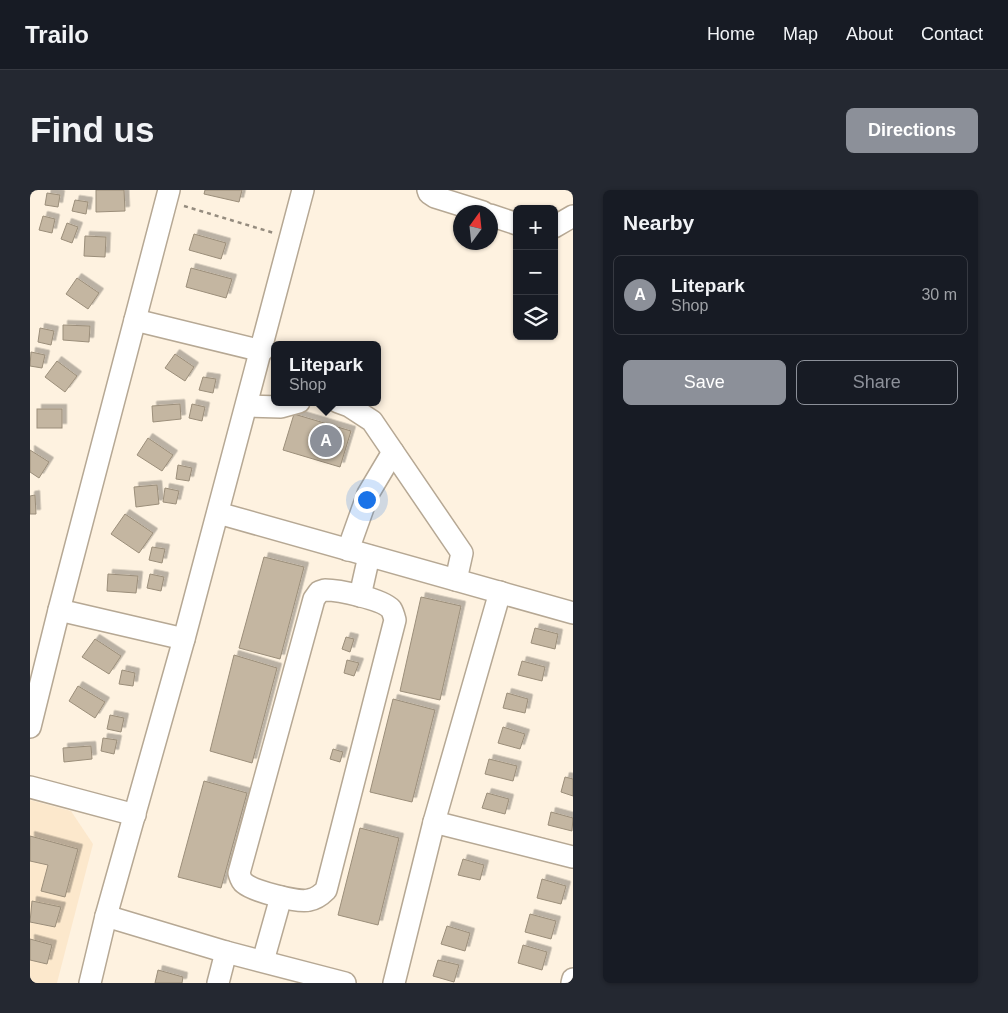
<!DOCTYPE html>
<meta charset="utf-8">
<style>
body{margin:0;font-family:Arial,sans-serif;background:#242831;color:#f1f3f6}
.controls{position:absolute;right:15px;top:15px;display:grid;overflow:hidden;border-radius:8px;box-shadow:0 1px 4px #0004}
.controls button{width:45px;height:45px;display:grid;place-items:center;padding:0;border:0;border-bottom:1px solid #363941;background:#171b24;color:#f1f3f6;font:25px sans-serif}
.compass{position:absolute;left:423px;top:15px;width:45px;height:45px;border-radius:50%;background:#171b24;box-shadow:0 1px 4px #0004;rotate:15deg}
.you{position:absolute;left:336px;top:309px;width:18px;height:18px;margin:-12px;border:4px solid #fff;border-radius:50%;background:#1a73e8;box-shadow:0 0 0 8px #1a73e833}
.badge{display:grid;place-items:center;width:32px;height:32px;border-radius:50%;background:#8c9099;color:#fff;font-size:16px;font-weight:700}
.pin{position:absolute;translate:-50% -50%;border:2px solid #fff;box-shadow:0 1px 5px #0006}
.popup{position:absolute;left:241px;top:151px;width:110px;height:65px;box-sizing:border-box;display:grid;place-content:center;border-radius:8px;background:#171b24;filter:drop-shadow(0 1px 4px #0005);font-size:16px;white-space:nowrap;color:#9ea1a6}
.popup b{font-size:19px;color:#f1f3f6}
.popup::after{content:'';position:absolute;left:50%;top:100%;margin-left:-10px;border:10px solid transparent;border-top-color:#171b24}
.list{margin:0;padding:0;list-style:none}
h2{display:flex;justify-content:space-between;align-items:center;height:65px;margin:0;padding:0 20px;font-size:21px}
h2 small{font-size:16px;font-weight:400;color:#9ea1a6}
.list li{display:grid;grid-template-columns:32px 1fr auto;gap:15px;align-items:center;box-sizing:border-box;height:80px;margin:0 10px 10px;padding:0 10px;border:1px solid #363941;border-radius:8px}
.list b{display:block;font-size:19px;white-space:nowrap}
.list p{margin:0;font-size:16px;white-space:nowrap;color:#9ea1a6}
.list em{font-size:16px;font-style:normal;color:#9ea1a6}
.actions{display:flex;gap:10px;padding:15px 20px}
.actions a{flex:1;padding:11px 0;border:1px solid #8c9099;border-radius:8px;text-align:center;font-size:18px;color:#8c9099}
.actions .main{background:#8c9099;color:#fff}
.icon{flex:none;width:28px;height:28px;fill:none;stroke:currentColor;stroke-width:2;stroke-linecap:round;stroke-linejoin:round}
.map{position:relative;flex:none;width:543px;height:793px;overflow:hidden;border-radius:8px}
header{display:flex;align-items:center;gap:30px;box-sizing:border-box;height:70px;padding:0 25px;background:#171b24;border-bottom:1px solid #363941}
header strong{font-size:24px}
nav{display:flex;gap:28px;margin-inline-start:auto;font-size:18px}
.intro{display:flex;align-items:center;justify-content:space-between;box-sizing:border-box;height:120px;padding:0 30px}
h1{margin:0;font-size:35px}
.button{padding:12px 22px;border-radius:8px;background:#8c9099;color:#fff;font-size:18px;font-weight:700}
main{display:flex;gap:30px;padding:0 30px}
aside{flex:1;background:#171b24;border-radius:8px;box-shadow:0 1px 4px #0004}
.map>svg:first-child{display:block}
</style>
<header>
<strong>Trailo</strong>
<nav><a>Home</a><a>Map</a><a>About</a><a>Contact</a></nav>
</header>
<div class="intro"><h1>Find us</h1><a class="button">Directions</a></div>
<main>
<div class="map">
<svg width="543" height="793" viewBox="0 0 543 793">
<defs>
<filter id="shadow"><feDropShadow dx="4.5" dy="-4.5" stdDeviation="0" flood-color="#0004"/></filter>
</defs>
<rect width="100%" height="100%" fill="#fef2e0"/>
<!-- built -->
<polygon fill="#fce8cc" points="0,610 41,621 63,654 27,793 0,793"/>
<!-- building -->
<g fill="#c4b6a1" stroke="#9b8e7a" filter="url(#shadow)">
<polygon points="66,0 94,0 95,21 66,22"/>
<polygon points="175,0 212,0 209,12 174,4"/>
<polygon points="17,3 30,5 28,17 15,15"/>
<polygon points="45,10 58,12 56,24 42,21"/>
<polygon points="13,26 25,29 22,43 9,40"/>
<polygon points="37,33 48,37 42,53 31,49"/>
<polygon points="164,44 196,53 191,69 159,60"/>
<polygon points="55,46 76,47 75,67 54,66"/>
<polygon points="161,78 202,89 196,108 156,97"/>
<polygon points="47,88 69,103 58,119 36,104"/>
<polygon points="33,135 60,136 59,152 33,150"/>
<polygon points="10,138 24,141 21,155 8,152"/>
<polygon points="1,162 15,165 12,178 0,176"/>
<polygon points="145,164 164,177 155,191 135,178"/>
<polygon points="27,171 47,186 35,202 15,187"/>
<polygon points="173,187 186,189 183,203 169,200"/>
<polygon points="150,214 151,229 123,232 122,216"/>
<polygon points="162,214 175,217 172,231 159,228"/>
<rect x="7" y="219" width="25" height="19"/>
<polygon points="264,224 321,241 310,277 253,260"/>
<polygon points="118,248 143,265 132,281 107,265"/>
<polygon points="0,260 19,272 9,288 0,282"/>
<polygon points="148,275 162,278 159,291 146,289"/>
<polygon points="127,295 129,314 106,317 104,297"/>
<polygon points="135,298 149,301 146,314 133,312"/>
<polygon points="5,305 6,324 0,324 0,306"/>
<polygon points="95,324 123,343 109,363 81,344"/>
<polygon points="122,357 135,359 132,373 119,370"/>
<polygon points="234,367 274,377 250,469 209,458"/>
<polygon points="78,384 108,386 106,403 77,401"/>
<polygon points="120,384 134,387 131,401 117,398"/>
<polygon points="391,407 431,416 410,510 370,501"/>
<polygon points="505,438 528,444 525,459 501,453"/>
<polygon points="316,447 324,449 320,462 312,459"/>
<polygon points="65,449 91,466 79,484 52,467"/>
<polygon points="204,465 247,478 222,573 180,561"/>
<polygon points="317,470 329,473 324,486 314,483"/>
<polygon points="492,471 515,477 512,491 488,485"/>
<polygon points="92,480 105,483 103,496 89,494"/>
<polygon points="48,496 75,512 65,528 39,511"/>
<polygon points="477,503 498,509 495,523 473,518"/>
<polygon points="363,509 405,520 382,612 340,602"/>
<polygon points="80,525 94,528 91,542 77,539"/>
<polygon points="473,537 495,544 490,559 468,553"/>
<polygon points="73,548 87,550 84,564 71,561"/>
<polygon points="61,556 62,569 34,572 33,558"/>
<polygon points="303,559 313,562 310,572 300,569"/>
<polygon points="459,569 487,576 483,591 455,584"/>
<polygon points="535,587 543,589 543,606 531,602"/>
<polygon points="174,591 217,603 191,698 148,687"/>
<polygon points="457,603 479,609 475,624 452,618"/>
<polygon points="521,622 543,628 542,641 518,635"/>
<polygon points="330,638 369,648 348,735 308,725"/>
<polygon points="0,646 48,659 35,707 11,701 18,675 0,671"/>
<polygon points="433,669 454,675 450,690 428,685"/>
<polygon points="512,689 536,696 531,714 507,708"/>
<polygon points="2,711 31,717 25,737 0,732"/>
<polygon points="500,724 526,731 521,749 495,742"/>
<polygon points="417,736 440,743 435,761 411,754"/>
<polygon points="0,749 22,755 17,774 0,770"/>
<polygon points="493,755 517,762 512,780 488,773"/>
<polygon points="408,770 429,775 424,792 403,786"/>
<polygon points="128,780 153,787 152,793 125,793"/>
</g>
<g fill="none" stroke-linecap="round" stroke-linejoin="round">
<!-- minor casing -->
<g stroke="#b6a894" stroke-width="24">
<g id="minor">
<polyline points="398,0 399,3 405,7 453,22"/>
<polyline points="460,25 487,34"/>
<polyline points="524,37 543,26"/>
<polyline points="105,130 232,161"/>
<polyline points="308,212 319,216 342,231 432,363 426,390"/>
<polyline points="217,216 251,217 269,212"/>
<polyline points="188,323 543,423"/>
<polyline points="318,360 338,304 363,262"/>
<path d="M295,400C309,400 352,409 361,419C363,422 364,426 365,430L296,700C291,705 286,709 279,710C268,713 223,701 214,693C211,691 210,686 209,683L284,409L289,402Z"/>
<polyline points="330,406 339,366"/>
<polyline points="29,420 154,449"/>
<polyline points="0,537 29,420 139,0"/>
<polyline points="0,597 105,625"/>
<polyline points="404,632 543,667"/>
<polyline points="76,726 196,762 315,793"/>
<polyline points="233,771 251,707"/>
<polyline points="60,793 76,726 154,449 273,0"/>
<polyline points="188,793 196,762"/>
<polyline points="364,793 404,632 470,402"/>
<polyline points="542,793 543,789"/>
</g>
</g>
<!-- path -->
<polyline stroke="#958c7f" stroke-width="2.5" stroke-dasharray="4 4" stroke-linecap="butt" points="154,16 244,43"/>
<!-- minor -->
<use href="#minor" stroke="#fff" stroke-width="21"/>
</g>
</svg>
<div class="controls">
<button>+</button>
<button>−</button>
<button><svg class="icon" aria-label="layers" viewBox="0 0 24 24"><path d="M12 4l9 5-9 5-9-5zM3 14l9 5 9-5"/></svg></button>
</div>
<svg class="compass" viewBox="-18 -18 36 36"><path d="M0-13l5 13h-10z" fill="#e53935"/><path d="M0 13l5-13h-10z" fill="#9ea1a6"/></svg>
<div class="you"></div>
<div class="pin badge" style="left:296px;top:251px">A</div>
<div class="popup"><b>Litepark</b>Shop</div>
</div>
<aside>
<h2>Nearby<small></small></h2>
<ul class="list">
<li><span class="badge">A</span><div><b>Litepark</b><p>Shop</p></div><em>30 m</em></li>
</ul>
<div class="actions"><a class="main">Save</a><a>Share</a></div>
</aside>
</main>
